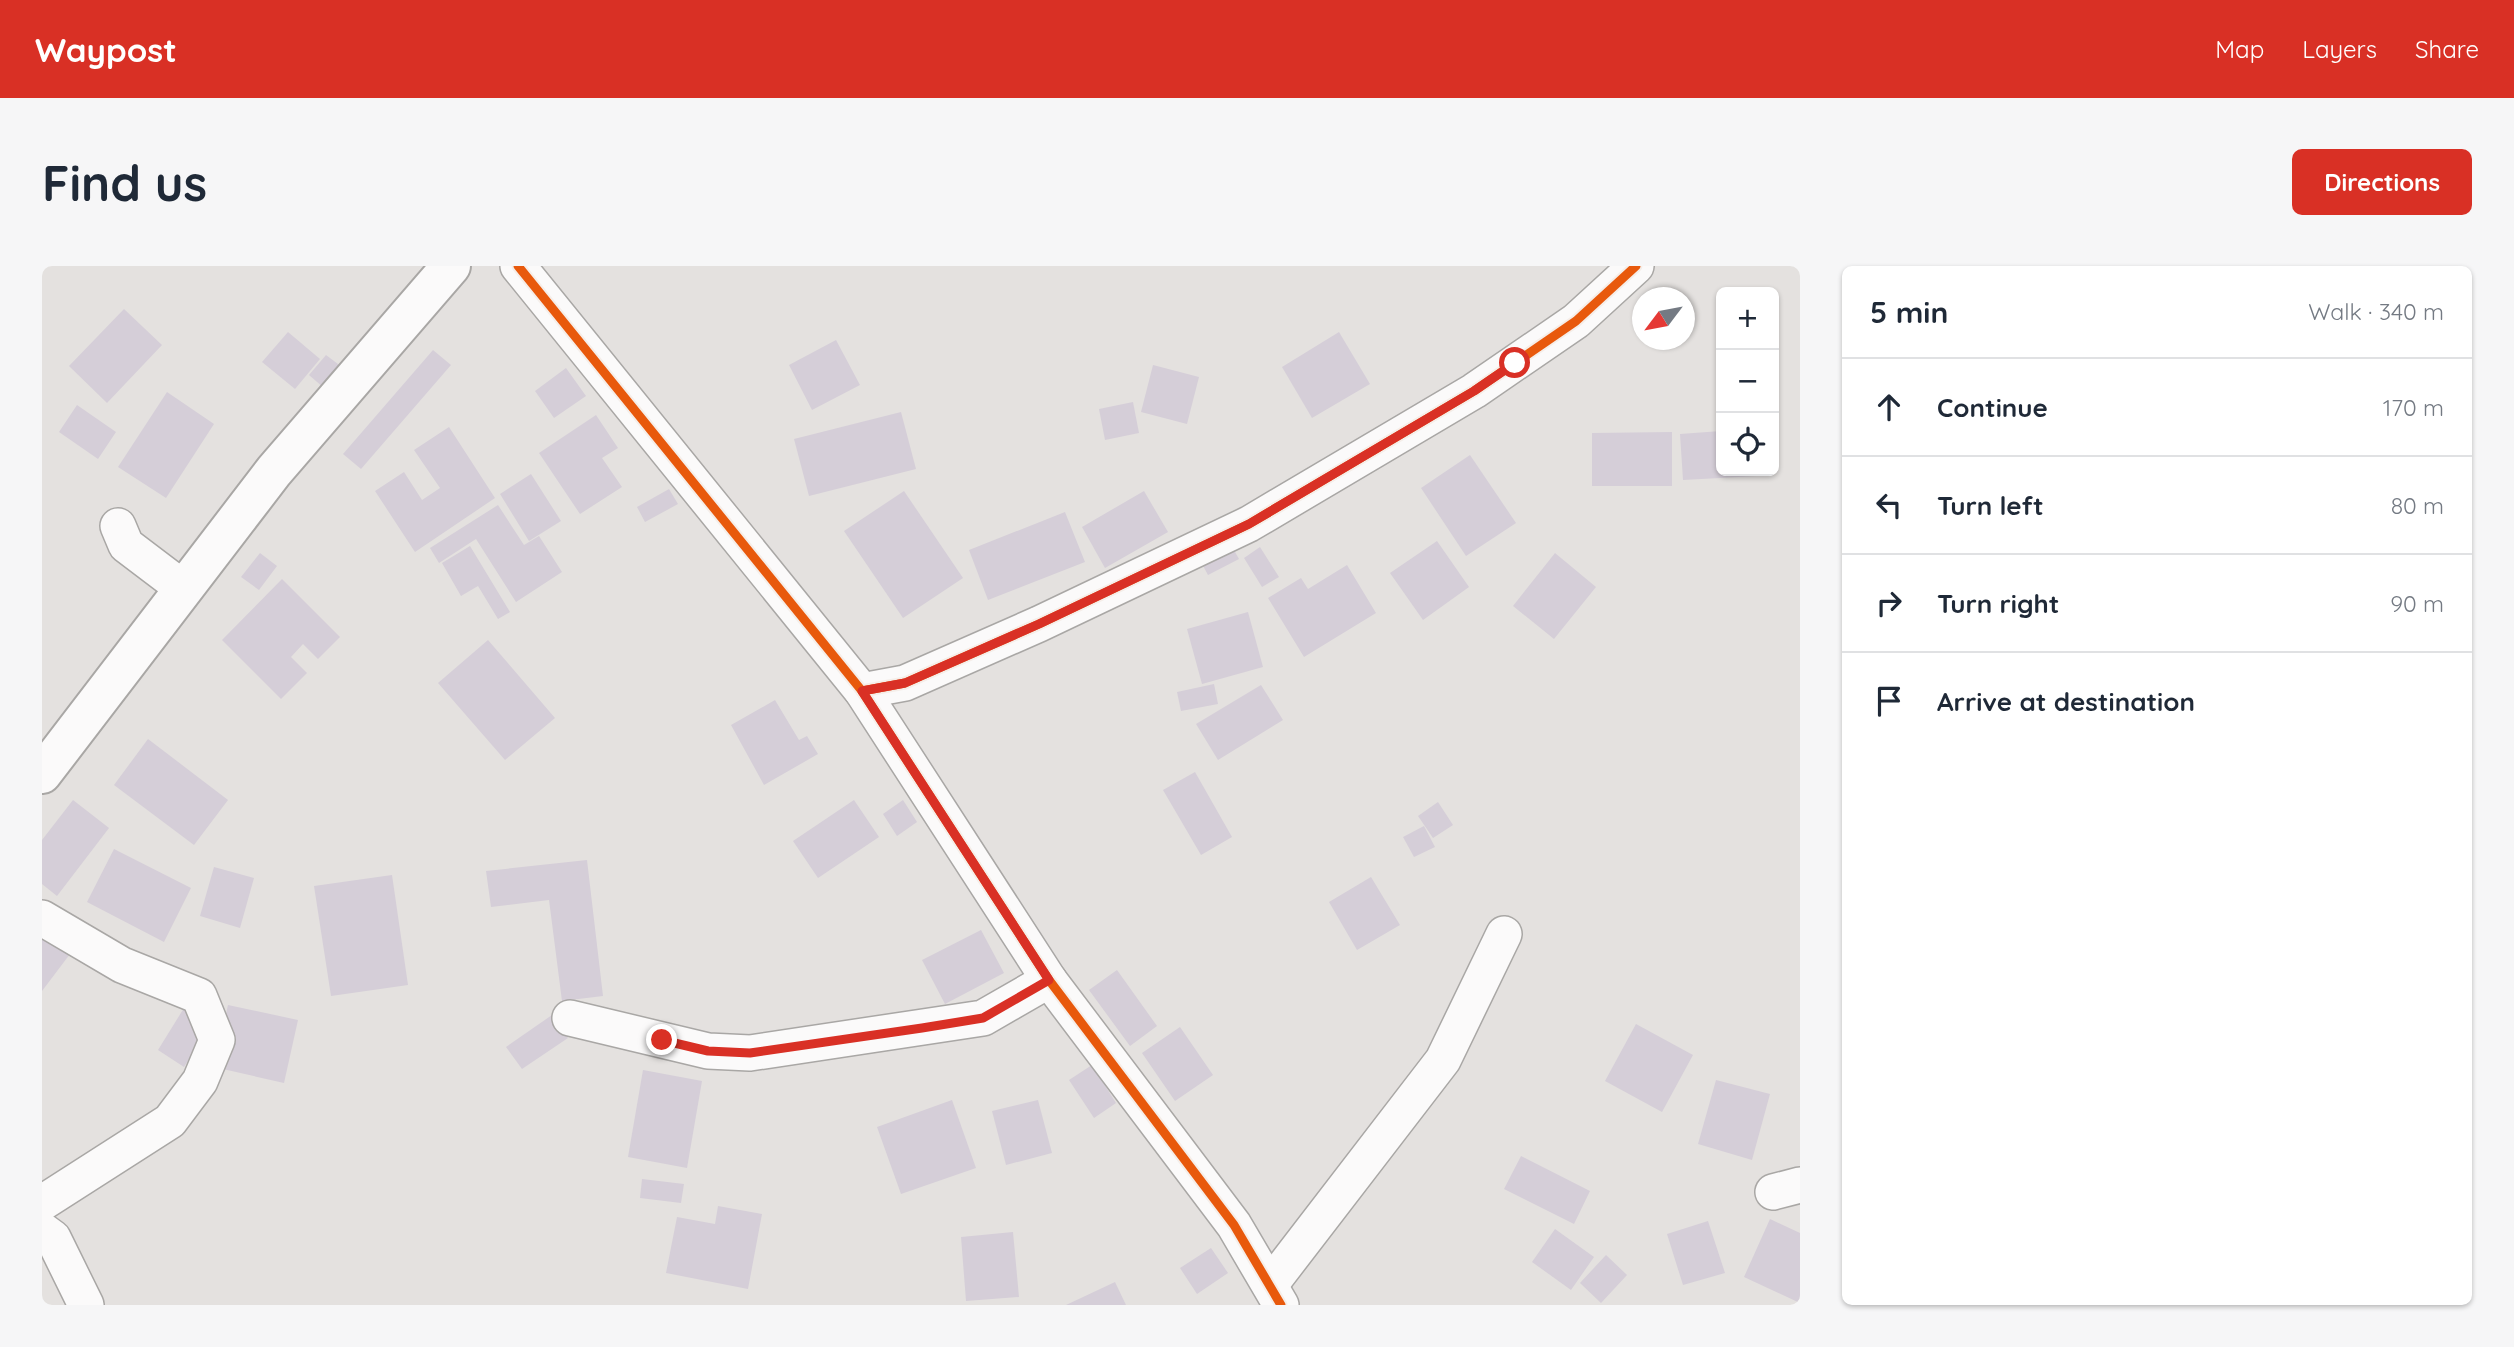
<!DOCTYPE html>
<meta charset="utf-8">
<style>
body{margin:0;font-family:Quicksand,sans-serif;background:#f6f6f7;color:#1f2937}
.controls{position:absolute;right:21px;top:21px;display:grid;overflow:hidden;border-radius:10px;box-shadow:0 2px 5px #0004}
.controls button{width:63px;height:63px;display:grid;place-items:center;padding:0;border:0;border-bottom:2px solid #e0e1e3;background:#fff;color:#1f2937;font:35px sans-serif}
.compass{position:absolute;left:1590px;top:21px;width:63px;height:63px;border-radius:50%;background:#fff;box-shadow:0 2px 5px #0004;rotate:238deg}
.stop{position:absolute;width:21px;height:21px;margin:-16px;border:5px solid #d93025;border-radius:50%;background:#fff}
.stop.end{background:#d93025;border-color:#fff;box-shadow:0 2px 7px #0008}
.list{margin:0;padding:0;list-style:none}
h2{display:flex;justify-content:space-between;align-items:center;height:91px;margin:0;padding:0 28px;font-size:30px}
h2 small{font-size:23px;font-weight:400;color:#747a83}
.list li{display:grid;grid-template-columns:46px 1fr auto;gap:21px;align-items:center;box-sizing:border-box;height:98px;padding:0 28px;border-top:2px solid #e0e1e3}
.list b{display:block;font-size:26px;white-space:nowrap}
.list em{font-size:23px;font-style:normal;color:#747a83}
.icon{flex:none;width:38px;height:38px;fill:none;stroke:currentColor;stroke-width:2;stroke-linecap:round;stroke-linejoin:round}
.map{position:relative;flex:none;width:1758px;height:1039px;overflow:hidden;border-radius:10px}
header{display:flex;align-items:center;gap:42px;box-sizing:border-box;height:98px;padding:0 35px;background:#d93025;color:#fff}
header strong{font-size:33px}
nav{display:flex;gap:38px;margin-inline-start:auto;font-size:24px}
.intro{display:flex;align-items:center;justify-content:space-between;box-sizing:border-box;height:168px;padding:0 42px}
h1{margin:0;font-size:49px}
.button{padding:18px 32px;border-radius:10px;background:#d93025;color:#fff;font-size:24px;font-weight:700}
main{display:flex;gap:42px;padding:0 42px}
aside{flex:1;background:#fff;border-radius:10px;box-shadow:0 2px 5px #0004}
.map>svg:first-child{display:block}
</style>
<header>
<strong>Waypost</strong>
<nav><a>Map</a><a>Layers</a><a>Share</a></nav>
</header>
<div class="intro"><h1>Find us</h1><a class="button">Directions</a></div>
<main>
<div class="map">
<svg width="1758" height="1039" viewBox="0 0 1758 1039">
<rect width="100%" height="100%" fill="#e4e1df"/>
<!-- building -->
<g fill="#d5ced8">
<polygon points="82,43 120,79 65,137 27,100"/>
<polygon points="246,66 278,93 253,123 220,96"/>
<polygon points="1297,66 1328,118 1270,152 1240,101"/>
<polygon points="794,74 818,119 770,144 747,99"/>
<polygon points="391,84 409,99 319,203 301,188"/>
<polygon points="284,89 300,101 282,122 267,109"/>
<polygon points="1111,99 1157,111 1145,158 1099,146"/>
<polygon points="524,102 544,130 512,152 493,125"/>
<polygon points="125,126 172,158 124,232 76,201"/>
<polygon points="1091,136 1097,167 1063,174 1057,143"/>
<polygon points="35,139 74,166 56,193 17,166"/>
<polygon points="859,146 874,203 767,230 752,173"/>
<polygon points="554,149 576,182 560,192 580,221 538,248 497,187"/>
<polygon points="407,161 453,232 373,286 333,225 362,206 380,234 398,222 372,184"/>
<polygon points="1679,165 1679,205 1714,205 1715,210 1641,214 1638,168"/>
<polygon points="1630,166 1630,220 1550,220 1550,167"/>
<polygon points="1428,189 1474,257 1424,290 1379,222"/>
<polygon points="489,208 519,255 487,275 458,228"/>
<polygon points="627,223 636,238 603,256 595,241"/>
<polygon points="862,225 921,312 861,352 802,265"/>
<polygon points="1102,225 1126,266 1063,302 1040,261"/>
<polygon points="456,239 482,279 497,270 520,306 474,336 434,273 397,297 388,282"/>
<polygon points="1023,246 1043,296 946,334 927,284"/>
<polygon points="1395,275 1427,321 1381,354 1348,307"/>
<polygon points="1189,279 1197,293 1166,309 1159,296"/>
<polygon points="428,280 468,346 456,353 436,320 419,330 400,297"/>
<polygon points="1218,281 1237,311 1220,321 1202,292"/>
<polygon points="218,287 235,300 217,324 199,311"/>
<polygon points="1513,287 1554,321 1512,373 1471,340"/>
<polygon points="1305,299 1334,347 1262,391 1226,332 1259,312 1266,323"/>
<polygon points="240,313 298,371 276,393 261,378 249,391 265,407 239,433 180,374"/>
<polygon points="1206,346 1221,401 1160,418 1145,363"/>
<polygon points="446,374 513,452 463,494 396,417"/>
<polygon points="1172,418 1176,438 1139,445 1135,426"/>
<polygon points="1219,419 1241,454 1176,494 1154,458"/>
<polygon points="733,434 757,474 765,470 776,488 722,519 689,459"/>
<polygon points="106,473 186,534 152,579 72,519"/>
<polygon points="1153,506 1190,571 1159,589 1121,524"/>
<polygon points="31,534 67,562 15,630 0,618 0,574"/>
<polygon points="812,534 837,571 776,612 751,575"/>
<polygon points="861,534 875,556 855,570 841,548"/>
<polygon points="1396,536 1411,559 1391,572 1376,550"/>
<polygon points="1382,560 1393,581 1372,591 1361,571"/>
<polygon points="72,583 149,622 122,676 45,636"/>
<polygon points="545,594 561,730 520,735 507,634 449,641 444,605"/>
<polygon points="172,601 212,612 198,662 158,650"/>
<polygon points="350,609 366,719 289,730 272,620"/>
<polygon points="1329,611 1358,659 1315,684 1287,636"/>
<polygon points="939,664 962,707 903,738 880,694"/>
<polygon points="0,666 28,688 0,725"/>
<polygon points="1075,704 1115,760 1088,780 1047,724"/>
<polygon points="186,739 256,754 242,817 172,801"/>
<polygon points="142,742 168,759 142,801 116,784"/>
<polygon points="510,749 526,772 480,803 464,781"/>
<polygon points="1594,758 1651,789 1620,846 1563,815"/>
<polygon points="1138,761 1171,809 1133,835 1100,787"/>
<polygon points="1050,799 1074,837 1052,852 1027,814"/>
<polygon points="601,804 660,815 645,902 586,891"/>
<polygon points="1674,814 1728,828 1710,894 1656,878"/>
<polygon points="910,834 934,902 859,928 835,861"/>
<polygon points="996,834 1010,887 964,899 950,845"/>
<polygon points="1479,890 1548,925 1532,958 1462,923"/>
<polygon points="600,913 642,918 639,937 598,932"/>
<polygon points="676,940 720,948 706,1023 624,1007 635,951 673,958"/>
<polygon points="1728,953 1758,967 1758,1037 1702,1011"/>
<polygon points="1666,955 1683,1007 1641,1019 1625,968"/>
<polygon points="1513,963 1552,991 1529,1024 1490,996"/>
<polygon points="971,966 977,1031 924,1035 919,971"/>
<polygon points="1169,982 1186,1007 1155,1028 1138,1002"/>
<polygon points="1564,989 1585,1009 1559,1037 1538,1017"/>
<polygon points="1073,1016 1084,1039 1024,1039"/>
</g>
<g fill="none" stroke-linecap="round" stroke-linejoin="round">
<!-- minor casing -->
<g stroke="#a9a7a5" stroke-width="38">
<g id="minor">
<polyline points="476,0 820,425 1007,714 1192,959 1239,1039"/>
<polyline points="76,260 84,279 142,323"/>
<polyline points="820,425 863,417 997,358 1207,258 1432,125 1534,55 1594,0"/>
<polyline points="0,652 80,699 157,730 175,774 158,815 128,855 0,937"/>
<polyline points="528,752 666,785 708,787 941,752 1007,714"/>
<polyline points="1731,926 1758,919"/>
<polyline points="0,964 11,972 44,1039"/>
<polyline points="1228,1019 1401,794 1462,668"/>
</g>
</g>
<!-- tertiary casing -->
<g stroke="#a9a7a5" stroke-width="42">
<polyline id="tertiary" points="0,508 232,205 409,0"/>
</g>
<!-- minor -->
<use href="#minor" stroke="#fbfafa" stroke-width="35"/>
<!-- tertiary -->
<use href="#tertiary" stroke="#fbfafa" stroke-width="38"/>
<!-- cycleway casing -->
<g stroke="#f5eee9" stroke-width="13">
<g id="cycleway">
<polyline points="476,0 820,425 1007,714 1192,959 1239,1039"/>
<polyline points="820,425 863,417 997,358 1207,258 1432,125 1534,55 1594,0"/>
</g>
</g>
<!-- cycleway -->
<use href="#cycleway" stroke="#e8590c" stroke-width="9"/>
</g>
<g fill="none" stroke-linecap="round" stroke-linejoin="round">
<!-- route -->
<polyline stroke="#d93025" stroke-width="9" points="620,774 666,785 708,787 880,762 941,752 1007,714 820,425 863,417 997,358 1207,258 1432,125 1473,97"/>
</g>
</svg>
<div class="controls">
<button>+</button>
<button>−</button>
<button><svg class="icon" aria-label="locate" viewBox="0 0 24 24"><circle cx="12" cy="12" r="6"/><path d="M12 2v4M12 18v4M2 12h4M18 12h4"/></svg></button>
</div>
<svg class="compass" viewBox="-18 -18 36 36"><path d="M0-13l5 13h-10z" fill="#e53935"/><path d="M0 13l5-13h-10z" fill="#747a83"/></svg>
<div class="stop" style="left:1473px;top:97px"></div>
<div class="stop end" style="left:620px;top:774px"></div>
</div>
<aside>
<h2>5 min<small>Walk · 340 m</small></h2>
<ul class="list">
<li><svg class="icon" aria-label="ahead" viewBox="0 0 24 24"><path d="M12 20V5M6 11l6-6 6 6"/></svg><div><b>Continue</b></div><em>170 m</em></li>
<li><svg class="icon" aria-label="left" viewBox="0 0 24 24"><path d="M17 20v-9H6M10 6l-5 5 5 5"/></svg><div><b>Turn left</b></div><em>80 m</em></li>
<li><svg class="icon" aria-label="right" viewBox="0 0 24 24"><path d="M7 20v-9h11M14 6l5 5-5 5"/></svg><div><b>Turn right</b></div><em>90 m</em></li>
<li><svg class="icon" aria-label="arrive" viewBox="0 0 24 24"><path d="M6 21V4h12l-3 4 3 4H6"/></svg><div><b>Arrive at destination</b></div></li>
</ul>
</aside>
</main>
